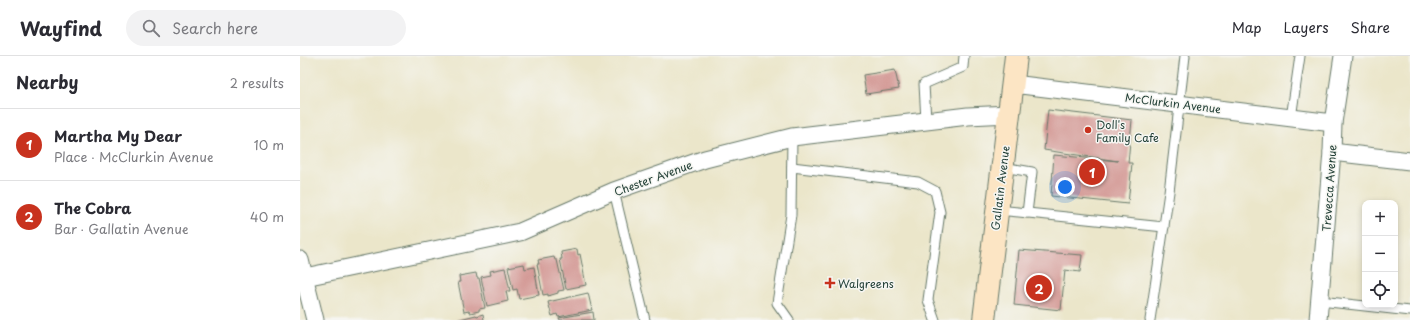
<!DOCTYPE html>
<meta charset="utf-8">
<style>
body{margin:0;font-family:"Playpen Sans",sans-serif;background:#f2f2f3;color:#2b2b33}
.controls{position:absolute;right:12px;bottom:12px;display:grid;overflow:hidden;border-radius:8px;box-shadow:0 2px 6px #0003}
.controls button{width:36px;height:36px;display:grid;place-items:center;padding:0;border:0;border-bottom:1px solid #e1e1e2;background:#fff;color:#2b2b33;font:20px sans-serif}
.you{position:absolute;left:765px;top:131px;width:14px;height:14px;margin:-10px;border:3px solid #fff;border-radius:50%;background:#1a73e8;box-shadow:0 0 0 6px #1a73e833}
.badge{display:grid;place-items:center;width:26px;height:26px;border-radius:50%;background:#c8321e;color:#fff;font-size:13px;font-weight:700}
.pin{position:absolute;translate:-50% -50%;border:2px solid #fff;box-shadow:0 1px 4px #0006}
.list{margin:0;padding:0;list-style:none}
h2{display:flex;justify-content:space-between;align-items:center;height:52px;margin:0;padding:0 16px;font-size:17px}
h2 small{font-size:13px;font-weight:400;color:#7c7c81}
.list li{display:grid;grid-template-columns:26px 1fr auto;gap:12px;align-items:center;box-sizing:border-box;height:72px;padding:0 16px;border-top:1px solid #e1e1e2}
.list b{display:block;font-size:15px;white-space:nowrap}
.list p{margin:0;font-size:13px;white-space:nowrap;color:#7c7c81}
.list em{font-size:13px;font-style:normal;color:#7c7c81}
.icon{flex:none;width:22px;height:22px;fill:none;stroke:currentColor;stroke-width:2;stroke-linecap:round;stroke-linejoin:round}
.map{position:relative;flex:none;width:1110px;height:264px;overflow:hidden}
header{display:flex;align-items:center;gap:24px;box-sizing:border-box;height:56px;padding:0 20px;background:#fff;border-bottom:1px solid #e1e1e2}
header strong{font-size:19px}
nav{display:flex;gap:22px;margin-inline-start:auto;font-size:14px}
.search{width:280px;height:36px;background:#f2f2f3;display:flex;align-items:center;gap:10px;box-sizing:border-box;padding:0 14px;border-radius:22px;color:#7c7c81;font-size:15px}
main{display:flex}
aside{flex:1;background:#fff}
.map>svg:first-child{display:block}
</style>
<header>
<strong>Wayfind</strong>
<div class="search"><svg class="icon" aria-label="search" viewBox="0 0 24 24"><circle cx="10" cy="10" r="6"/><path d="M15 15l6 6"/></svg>Search here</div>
<nav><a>Map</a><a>Layers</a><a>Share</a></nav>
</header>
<main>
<aside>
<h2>Nearby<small>2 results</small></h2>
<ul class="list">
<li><span class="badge">1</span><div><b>Martha My Dear</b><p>Place · McClurkin Avenue</p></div><em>10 m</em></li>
<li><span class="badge">2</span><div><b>The Cobra</b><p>Bar · Gallatin Avenue</p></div><em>40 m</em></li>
</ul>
</aside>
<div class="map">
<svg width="1110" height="264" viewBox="0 0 1110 264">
<rect width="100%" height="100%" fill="#f6f6f2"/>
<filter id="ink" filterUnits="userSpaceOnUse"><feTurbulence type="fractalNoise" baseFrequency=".025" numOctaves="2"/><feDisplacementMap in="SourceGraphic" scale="8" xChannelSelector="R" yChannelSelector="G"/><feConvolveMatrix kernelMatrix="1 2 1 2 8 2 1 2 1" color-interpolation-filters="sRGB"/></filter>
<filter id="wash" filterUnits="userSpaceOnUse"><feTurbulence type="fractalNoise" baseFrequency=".012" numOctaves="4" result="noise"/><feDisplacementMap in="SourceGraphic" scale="16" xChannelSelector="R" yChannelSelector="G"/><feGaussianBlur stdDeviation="0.9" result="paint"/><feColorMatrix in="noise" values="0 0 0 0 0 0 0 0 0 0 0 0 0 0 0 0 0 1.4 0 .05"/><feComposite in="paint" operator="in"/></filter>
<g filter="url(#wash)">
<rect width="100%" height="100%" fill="#ebe6ca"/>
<g id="blocks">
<!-- building -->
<g fill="#d1938f">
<polygon points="595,14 599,33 566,38 563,19"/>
<polygon points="748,54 832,64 828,107 832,107 828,148 751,140 754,99 818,105 744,94"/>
<polygon points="277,193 278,199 280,198 286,229 266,233 260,203 262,203 261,196"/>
<polygon points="719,194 782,199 780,216 765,214 761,254 714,249"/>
<polygon points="254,201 255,204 257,204 264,234 258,235 258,237 248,240 248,238 243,239 237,208 239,208 238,204"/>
<polygon points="224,208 225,213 234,211 239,239 219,243 217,233 213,234 208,211"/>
<polygon points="205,212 210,235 206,235 208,245 187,250 181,221 191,219 190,215"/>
<polygon points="176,217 177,222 179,222 185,252 179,253 179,255 170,257 169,255 164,256 158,226 160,226 159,220"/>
<polygon points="288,237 292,254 258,261 257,258 252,260 248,246"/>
<polygon points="293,256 294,264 260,264 259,262"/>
<polygon points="183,258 184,264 156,264 176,259 177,260"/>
</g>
</g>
</g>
<g filter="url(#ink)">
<use href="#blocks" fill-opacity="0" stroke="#667868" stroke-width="1"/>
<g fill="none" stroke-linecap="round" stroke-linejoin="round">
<!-- service casing -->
<g stroke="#667868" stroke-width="11">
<g id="service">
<polyline points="991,62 1000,0"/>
<polyline points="626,65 624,28 663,11 664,0"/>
<polyline points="492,111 618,126 635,135 640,156 628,244 635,264"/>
<polyline points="703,111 732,116 727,157"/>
<polyline points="314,135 345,264"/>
<polyline points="698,154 864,171"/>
<polyline points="1020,245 1110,255"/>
<polyline points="489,264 477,247 491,159 492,81"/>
<polyline points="850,264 869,136 885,0"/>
</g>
</g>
<!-- minor casing -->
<g stroke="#667868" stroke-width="19">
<g id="minor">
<polyline points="713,28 1033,67"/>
<polyline points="1032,96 1110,105"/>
<polyline points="0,204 15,264"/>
<polyline points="5,221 220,176 314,135 405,103 492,81 668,60 709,58"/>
<polyline points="1018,264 1032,96 1033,67 1043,0"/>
</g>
</g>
<!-- secondary casing -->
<g stroke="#667868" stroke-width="24">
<polyline id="secondary" points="684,264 716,0"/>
</g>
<!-- service -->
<use href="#service" stroke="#fff" stroke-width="9"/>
<!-- minor -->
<use href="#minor" stroke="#fff" stroke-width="17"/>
<!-- secondary -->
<use href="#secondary" stroke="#fce5c4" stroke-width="22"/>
</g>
</g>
<!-- markers -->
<g fill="#c8321e" stroke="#f6f6f2" stroke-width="1.5">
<circle cx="788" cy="74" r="4"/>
<path d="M528 221h4v4h4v4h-4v4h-4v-4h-4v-4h4z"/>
</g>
<g text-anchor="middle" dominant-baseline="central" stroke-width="3" stroke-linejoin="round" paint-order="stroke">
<!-- street labels -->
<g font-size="11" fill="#1f3d34" stroke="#f6f6f2">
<text transform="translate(873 47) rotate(7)">McClurkin Avenue</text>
<text transform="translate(353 122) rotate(-20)">Chester Avenue</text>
<text transform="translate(700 132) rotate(-83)">Gallatin Avenue</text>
<text transform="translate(1029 132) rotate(-86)">Trevecca Avenue</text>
</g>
<!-- poi labels -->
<g font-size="11" fill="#1f3d34" stroke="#f6f6f2" text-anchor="start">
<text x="796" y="68">Doll's<tspan x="796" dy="13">Family Cafe</tspan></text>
<text x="538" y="227">Walgreens</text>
</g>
</g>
</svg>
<div class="controls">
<button>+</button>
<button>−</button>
<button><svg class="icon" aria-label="locate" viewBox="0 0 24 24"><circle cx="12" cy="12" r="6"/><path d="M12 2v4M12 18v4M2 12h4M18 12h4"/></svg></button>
</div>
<div class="you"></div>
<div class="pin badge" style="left:792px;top:116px">1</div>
<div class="pin badge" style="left:739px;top:232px">2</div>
</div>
</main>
